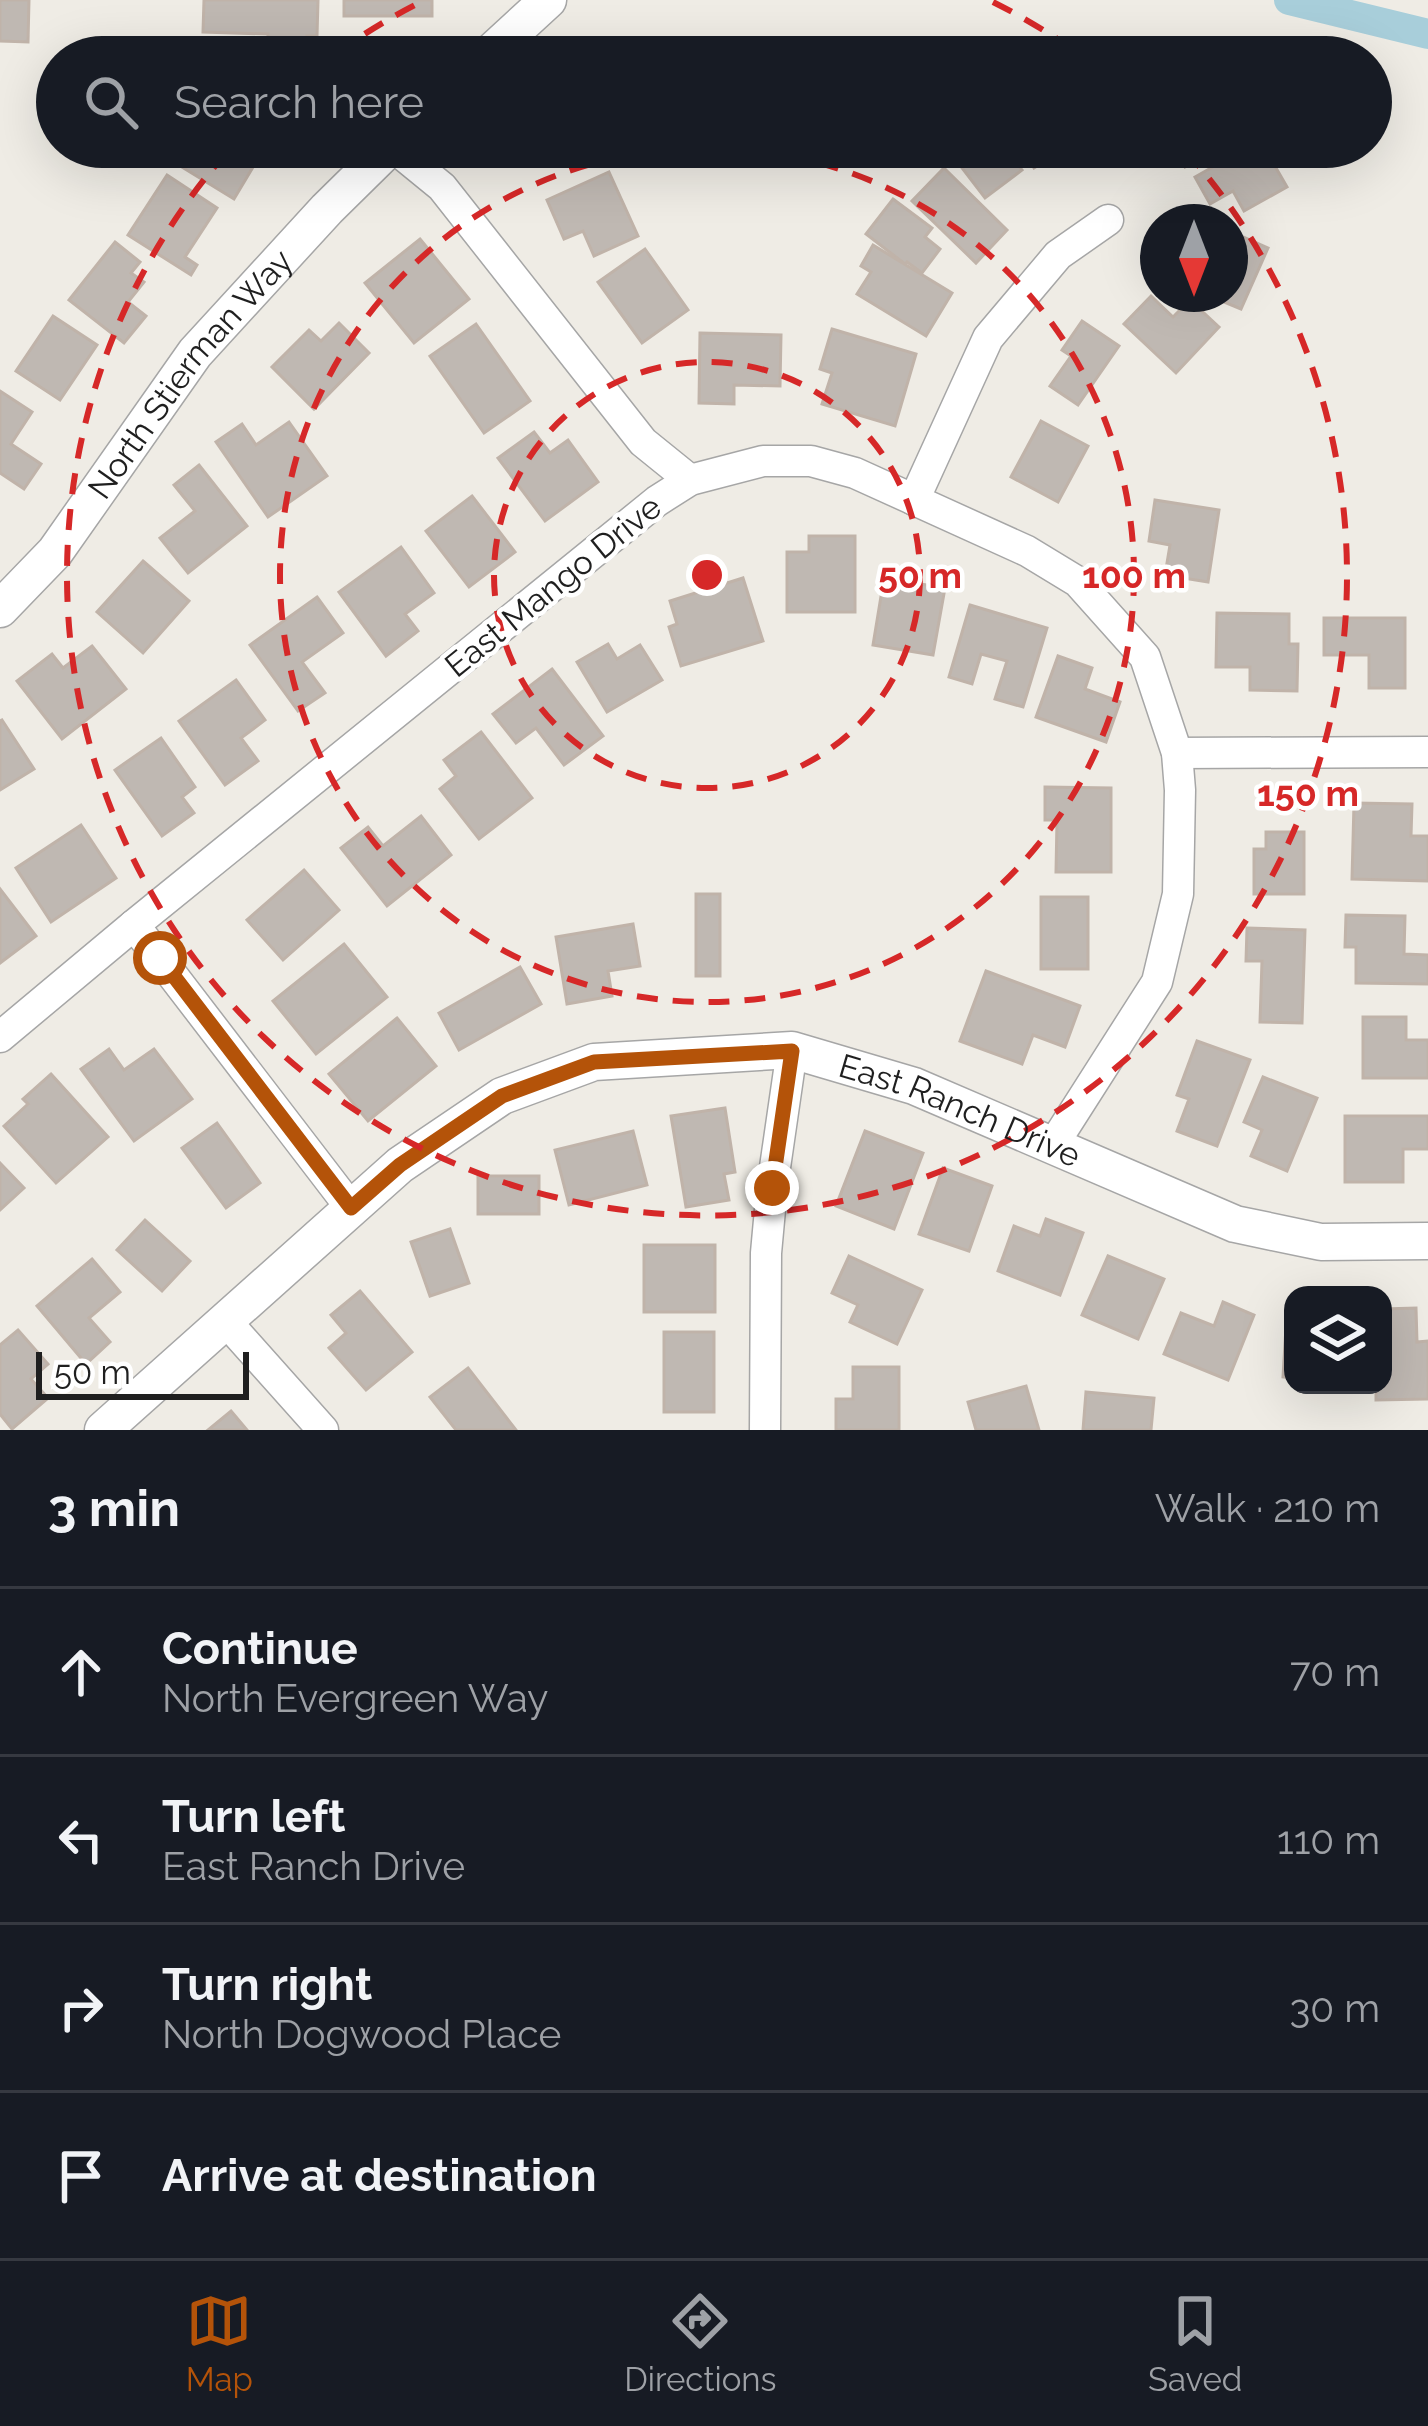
<!DOCTYPE html>
<meta charset="utf-8">
<style>
body{margin:0;font-family:Raleway,sans-serif;background:#20242c;color:#f1f3f6}
.controls{position:absolute;right:36px;bottom:36px;display:grid;overflow:hidden;border-radius:24px;box-shadow:0 12px 48px #0002}
.controls button{width:108px;height:108px;display:grid;place-items:center;padding:0;border:0;border-bottom:3px solid #363941;background:#171b24;color:#f1f3f6;font:60px sans-serif}
.compass{position:absolute;left:1140px;top:204px;width:108px;height:108px;border-radius:50%;background:#171b24;box-shadow:0 12px 48px #0002;rotate:180deg}
.scale{position:absolute;left:36px;bottom:30px;width:213px;box-sizing:border-box;padding-left:12px;border:6px solid #1f1f1f;border-top:0;font-size:33px;line-height:42px;white-space:nowrap;color:#1f1f1f;-webkit-text-stroke:9px #fff;paint-order:stroke}
.stop{position:absolute;width:36px;height:36px;margin:-27px;border:9px solid #b45309;border-radius:50%;background:#fff}
.stop.end{background:#b45309;border-color:#fff;box-shadow:0 3px 12px #0008}
.list{margin:0;padding:0;list-style:none}
h2{display:flex;justify-content:space-between;align-items:center;height:156px;margin:0;padding:0 48px;font-size:51px}
h2 small{font-size:39px;font-weight:400;color:#9ea1a6}
.list li{display:grid;grid-template-columns:78px 1fr auto;gap:36px;align-items:center;box-sizing:border-box;height:168px;padding:0 48px;border-top:3px solid #363941}
.list b{display:block;font-size:45px;white-space:nowrap}
.list p{margin:0;font-size:39px;white-space:nowrap;color:#9ea1a6}
.list em{font-size:39px;font-style:normal;color:#9ea1a6}
.icon{flex:none;width:66px;height:66px;fill:none;stroke:currentColor;stroke-width:2;stroke-linecap:round;stroke-linejoin:round}
.map{position:relative;flex:none;width:1428px;height:1430px;overflow:hidden}
.search{position:absolute;background:#171b24;box-shadow:0 12px 48px #0002;left:36px;right:36px;top:36px;height:132px;display:flex;align-items:center;gap:30px;box-sizing:border-box;padding:0 42px;border-radius:66px;color:#9ea1a6;font-size:45px}
.sheet{height:828px;background:#171b24}
nav{display:flex;justify-content:space-around;align-items:center;box-sizing:border-box;height:168px;border-top:3px solid #363941;background:#171b24;font-size:33px;color:#9ea1a6}
nav a{display:grid;justify-items:center;gap:6px}
nav .on{color:#b45309}
.map>svg:first-child{display:block}
</style>
<div class="map">
<svg width="1428" height="1430" viewBox="0 0 1428 1430">
<rect width="100%" height="100%" fill="#efece5"/>
<g fill="none" stroke-linecap="round" stroke-linejoin="round">
<!-- canal -->
<polyline stroke="#a8ceda" stroke-width="30" points="1289,0 1428,34"/>
</g>
<!-- building -->
<g fill="#bfb8b2" stroke="#c0b3a9" stroke-width="3">
<polygon points="0,0 29,0 28,42 0,41"/>
<polygon points="204,0 318,0 317,36 307,36 307,46 268,44 268,34 203,32"/>
<rect x="344" y="0" width="88" height="16"/>
<polygon points="187,147 242,147 259,157 234,199 177,164"/>
<polygon points="510,147 576,147 577,163 510,165"/>
<polygon points="946,147 1004,147 1022,170 985,198"/>
<polygon points="1021,147 1053,147 1057,154 1034,168"/>
<polygon points="1175,147 1225,147 1185,167"/>
<polygon points="1248,147 1264,147 1287,187 1244,211 1233,191 1210,204 1195,177"/>
<polygon points="944,168 1007,230 976,263 912,201"/>
<polygon points="609,172 638,236 594,256 583,231 564,239 547,200"/>
<polygon points="167,175 217,208 185,257 197,265 191,275 128,235"/>
<polygon points="893,199 932,228 925,237 940,249 922,273 907,262 905,264 866,234"/>
<polygon points="1230,231 1268,248 1241,309 1205,294 1230,294"/>
<polygon points="420,239 469,299 414,343 365,283"/>
<polygon points="115,242 140,262 131,273 144,282 128,302 146,316 124,343 69,300"/>
<polygon points="873,245 952,293 926,336 857,294 871,272 861,266"/>
<polygon points="645,249 688,310 642,343 598,282"/>
<polygon points="1151,296 1173,317 1190,300 1219,327 1176,373 1124,324"/>
<polygon points="53,316 97,345 60,400 16,371"/>
<polygon points="1082,321 1119,346 1078,405 1050,386 1071,356 1062,350"/>
<polygon points="339,323 369,353 314,409 272,367 309,330 321,341"/>
<polygon points="476,324 530,401 484,433 430,356"/>
<polygon points="832,329 916,354 895,426 822,404 832,373 820,369"/>
<polygon points="700,333 781,335 780,386 734,385 734,404 699,403"/>
<polygon points="0,391 32,412 11,444 41,464 24,489 0,473"/>
<polygon points="1041,421 1088,446 1058,502 1011,477"/>
<polygon points="289,422 327,476 268,517 216,442 242,424 256,445"/>
<polygon points="534,432 550,453 568,440 598,482 545,521 498,458"/>
<polygon points="199,465 247,526 188,573 160,538 195,511 174,485"/>
<polygon points="472,496 515,552 469,587 426,531"/>
<polygon points="1155,500 1219,510 1208,582 1165,575 1170,545 1149,541"/>
<polygon points="809,536 855,536 855,612 787,612 787,552 809,552"/>
<polygon points="401,547 434,593 405,614 418,631 386,656 339,592"/>
<polygon points="143,561 189,601 143,653 97,612"/>
<polygon points="743,578 763,641 681,666 669,627 677,624 670,601"/>
<polygon points="884,578 945,588 933,655 873,645"/>
<polygon points="317,597 343,633 302,662 325,693 298,711 250,645"/>
<polygon points="970,605 1047,628 1023,707 995,699 1007,661 981,654 972,684 949,677"/>
<polygon points="1217,613 1289,614 1289,644 1298,644 1297,691 1250,690 1250,667 1216,667"/>
<polygon points="1324,618 1405,618 1405,688 1369,688 1369,655 1324,655"/>
<polygon points="608,644 617,659 640,645 662,680 607,712 577,662"/>
<polygon points="92,646 126,689 62,739 17,681 52,654 63,668"/>
<polygon points="1058,656 1092,668 1085,689 1120,702 1106,742 1036,717"/>
<polygon points="552,669 603,736 564,765 536,728 516,743 493,714"/>
<polygon points="236,680 265,720 241,738 258,761 225,785 179,721"/>
<polygon points="2,720 34,769 0,790 0,721"/>
<polygon points="481,732 532,798 479,839 440,789 456,776 444,760"/>
<polygon points="161,738 195,787 182,797 194,813 162,836 115,770"/>
<polygon points="1045,787 1111,788 1111,872 1056,872 1057,820 1045,820"/>
<polygon points="1354,803 1412,804 1411,836 1428,836 1428,881 1352,879"/>
<polygon points="421,816 451,855 387,906 341,848 368,827 383,846"/>
<polygon points="81,825 116,878 51,922 16,868"/>
<polygon points="1266,832 1304,832 1304,894 1254,894 1254,849 1266,849"/>
<polygon points="304,870 339,910 283,960 247,920"/>
<polygon points="0,889 36,936 0,963"/>
<rect x="696" y="894" width="24" height="82"/>
<rect x="1041" y="897" width="47" height="72"/>
<polygon points="1346,915 1405,916 1404,954 1428,955 1428,984 1356,983 1356,947 1345,947"/>
<polygon points="633,924 640,966 608,971 612,996 567,1004 556,937"/>
<polygon points="1247,928 1305,930 1302,1023 1260,1022 1262,961 1246,961"/>
<polygon points="344,944 387,997 316,1054 273,1001"/>
<polygon points="520,967 541,1004 459,1050 439,1013"/>
<polygon points="986,971 1080,1006 1065,1047 1033,1035 1022,1064 960,1041"/>
<polygon points="1363,1017 1406,1017 1406,1040 1428,1040 1428,1078 1363,1078"/>
<polygon points="397,1018 436,1066 368,1121 329,1074"/>
<polygon points="1197,1041 1250,1060 1217,1146 1177,1131 1189,1099 1177,1095"/>
<polygon points="109,1049 124,1070 154,1049 192,1099 134,1141 81,1069"/>
<polygon points="51,1074 108,1137 56,1183 4,1126 28,1104 23,1099"/>
<polygon points="1263,1077 1317,1098 1287,1171 1251,1156 1262,1130 1244,1122"/>
<polygon points="725,1108 735,1172 724,1174 729,1200 686,1207 671,1116"/>
<polygon points="1345,1116 1428,1116 1428,1149 1403,1149 1403,1182 1345,1182"/>
<polygon points="217,1123 260,1183 226,1208 182,1148"/>
<polygon points="633,1131 647,1185 569,1205 555,1150"/>
<polygon points="865,1131 923,1153 894,1229 836,1206"/>
<polygon points="0,1163 24,1188 0,1210"/>
<polygon points="943,1168 992,1186 969,1251 919,1234"/>
<rect x="478" y="1176" width="61" height="38"/>
<polygon points="1046,1219 1083,1233 1060,1295 998,1271 1014,1226 1040,1236"/>
<polygon points="145,1220 190,1261 162,1291 117,1250"/>
<polygon points="450,1229 469,1283 430,1296 411,1242"/>
<rect x="644" y="1245" width="71" height="67"/>
<polygon points="849,1256 922,1290 897,1344 850,1322 858,1305 832,1293"/>
<polygon points="1108,1256 1164,1279 1138,1339 1082,1315"/>
<polygon points="92,1259 120,1292 89,1318 110,1342 86,1364 37,1306"/>
<polygon points="360,1291 412,1352 366,1390 329,1348 346,1333 331,1315"/>
<polygon points="1223,1302 1254,1315 1228,1380 1164,1354 1181,1313 1214,1326"/>
<polygon points="1416,1308 1417,1342 1428,1341 1428,1399 1376,1400 1376,1385 1383,1385 1383,1309"/>
<polygon points="1287,1310 1293,1310 1293,1378 1283,1377"/>
<polygon points="18,1330 48,1364 31,1379 48,1398 12,1429 0,1414 0,1345"/>
<rect x="664" y="1332" width="50" height="80"/>
<polygon points="853,1367 899,1367 899,1430 836,1430 836,1399 853,1399"/>
<polygon points="468,1368 516,1430 456,1430 430,1397"/>
<polygon points="1026,1386 1039,1430 976,1430 968,1402"/>
<polygon points="1086,1392 1154,1398 1151,1430 1083,1430"/>
<polygon points="231,1411 247,1430 208,1430"/>
</g>
<g fill="none" stroke-linecap="round" stroke-linejoin="round">
<!-- minor casing -->
<g stroke="#a6a6a6" stroke-width="33">
<g id="minor">
<polyline points="393,147 442,187 643,442 690,480"/>
<polyline points="914,500 988,338 1058,255 1108,220"/>
<polyline points="1177,753 1428,752"/>
<polyline points="134,925 351,1208"/>
<polyline points="0,1037 134,925 657,501 690,480 763,461 811,461 855,473 1027,551 1078,582 1145,657 1177,753 1180,790 1178,894 1157,982 1053,1145"/>
<polyline points="224,1319 323,1430"/>
<polyline points="765,1430 766,1253 772,1188 792,1050"/>
</g>
</g>
<!-- tertiary casing -->
<g stroke="#a6a6a6" stroke-width="39">
<g id="tertiary">
<polyline points="486,57 548,0"/>
<path id="s1" d="M0,609L55,552L195,353L327,209L390,147"/>
<path id="s2" d="M103,1430L400,1165L502,1096L594,1062L792,1050L914,1086L1235,1224L1321,1242L1428,1241"/>
</g>
</g>
<!-- minor -->
<use href="#minor" stroke="#fff" stroke-width="30"/>
<!-- tertiary -->
<use href="#tertiary" stroke="#fff" stroke-width="36"/>
</g>
<g fill="none" stroke-linecap="round" stroke-linejoin="round">
<!-- route -->
<polyline stroke="#b45309" stroke-width="15" points="160,958 351,1208 400,1165 502,1096 594,1062 792,1051 772,1188"/>
</g>
<!-- distance rings -->
<g fill="none" stroke="#d62828" stroke-width="6" stroke-dasharray="21 15">
<circle cx="707" cy="575" r="213"/>
<circle cx="707" cy="575" r="427"/>
<path d="M335 54A640 640 0 0 1 421 2M993 2A640 640 0 0 1 1079 54M1186 151A640 640 0 1 1 228 151"/>
</g>
<g text-anchor="middle" dominant-baseline="central" stroke-width="9" stroke-linejoin="round" paint-order="stroke">
<!-- street labels -->
<g font-size="33" fill="#1f1f1f" stroke="#fff">
<text stroke="none"><textPath href="#s1" startOffset="303">North Stierman Way</textPath></text>
<text transform="translate(553 586) rotate(-39)">East Mango Drive</text>
<text stroke="none"><textPath href="#s2" startOffset="996">East Ranch Drive</textPath></text>
</g>
</g>
<circle cx="707" cy="575" r="18" fill="#d62828" stroke="#fff" stroke-width="6"/>
<g font-size="36" text-anchor="middle" font-weight="bold" fill="#d62828" stroke="#fff" stroke-width="9" stroke-linejoin="round" paint-order="stroke">
<text x="920" y="588">50 m</text>
<text x="1134" y="588">100 m</text>
<text x="1308" y="806">150 m</text>
</g>
</svg>
<div class="controls">
<button><svg class="icon" aria-label="layers" viewBox="0 0 24 24"><path d="M12 4l9 5-9 5-9-5zM3 14l9 5 9-5"/></svg></button>
</div>
<svg class="compass" viewBox="-18 -18 36 36"><path d="M0-13l5 13h-10z" fill="#e53935"/><path d="M0 13l5-13h-10z" fill="#9ea1a6"/></svg>
<div class="scale">50 m</div>
<div class="stop" style="left:160px;top:958px"></div>
<div class="stop end" style="left:772px;top:1188px"></div>
<div class="search"><svg class="icon" aria-label="search" viewBox="0 0 24 24"><circle cx="10" cy="10" r="6"/><path d="M15 15l6 6"/></svg>Search here</div>
</div>
<section class="sheet">
<h2>3 min<small>Walk · 210 m</small></h2>
<ul class="list">
<li><svg class="icon" aria-label="ahead" viewBox="0 0 24 24"><path d="M12 20V5M6 11l6-6 6 6"/></svg><div><b>Continue</b><p>North Evergreen Way</p></div><em>70 m</em></li>
<li><svg class="icon" aria-label="left" viewBox="0 0 24 24"><path d="M17 20v-9H6M10 6l-5 5 5 5"/></svg><div><b>Turn left</b><p>East Ranch Drive</p></div><em>110 m</em></li>
<li><svg class="icon" aria-label="right" viewBox="0 0 24 24"><path d="M7 20v-9h11M14 6l5 5-5 5"/></svg><div><b>Turn right</b><p>North Dogwood Place</p></div><em>30 m</em></li>
<li><svg class="icon" aria-label="arrive" viewBox="0 0 24 24"><path d="M6 21V4h12l-3 4 3 4H6"/></svg><div><b>Arrive at destination</b></div></li>
</ul>
</section>
<nav>
<a class="on"><svg class="icon" aria-label="map" viewBox="0 0 24 24"><path d="M3 6l6-2 6 2 6-2v14l-6 2-6-2-6 2zM9 4v14M15 6v14"/></svg>Map</a>
<a><svg class="icon" aria-label="directions" viewBox="0 0 24 24"><path d="M12 3l9 9-9 9-9-9zM9 14v-3h6M13 9l2 2-2 2"/></svg>Directions</a>
<a><svg class="icon" aria-label="saved" viewBox="0 0 24 24"><path d="M7 4h10v16l-5-4-5 4z"/></svg>Saved</a>
</nav>
